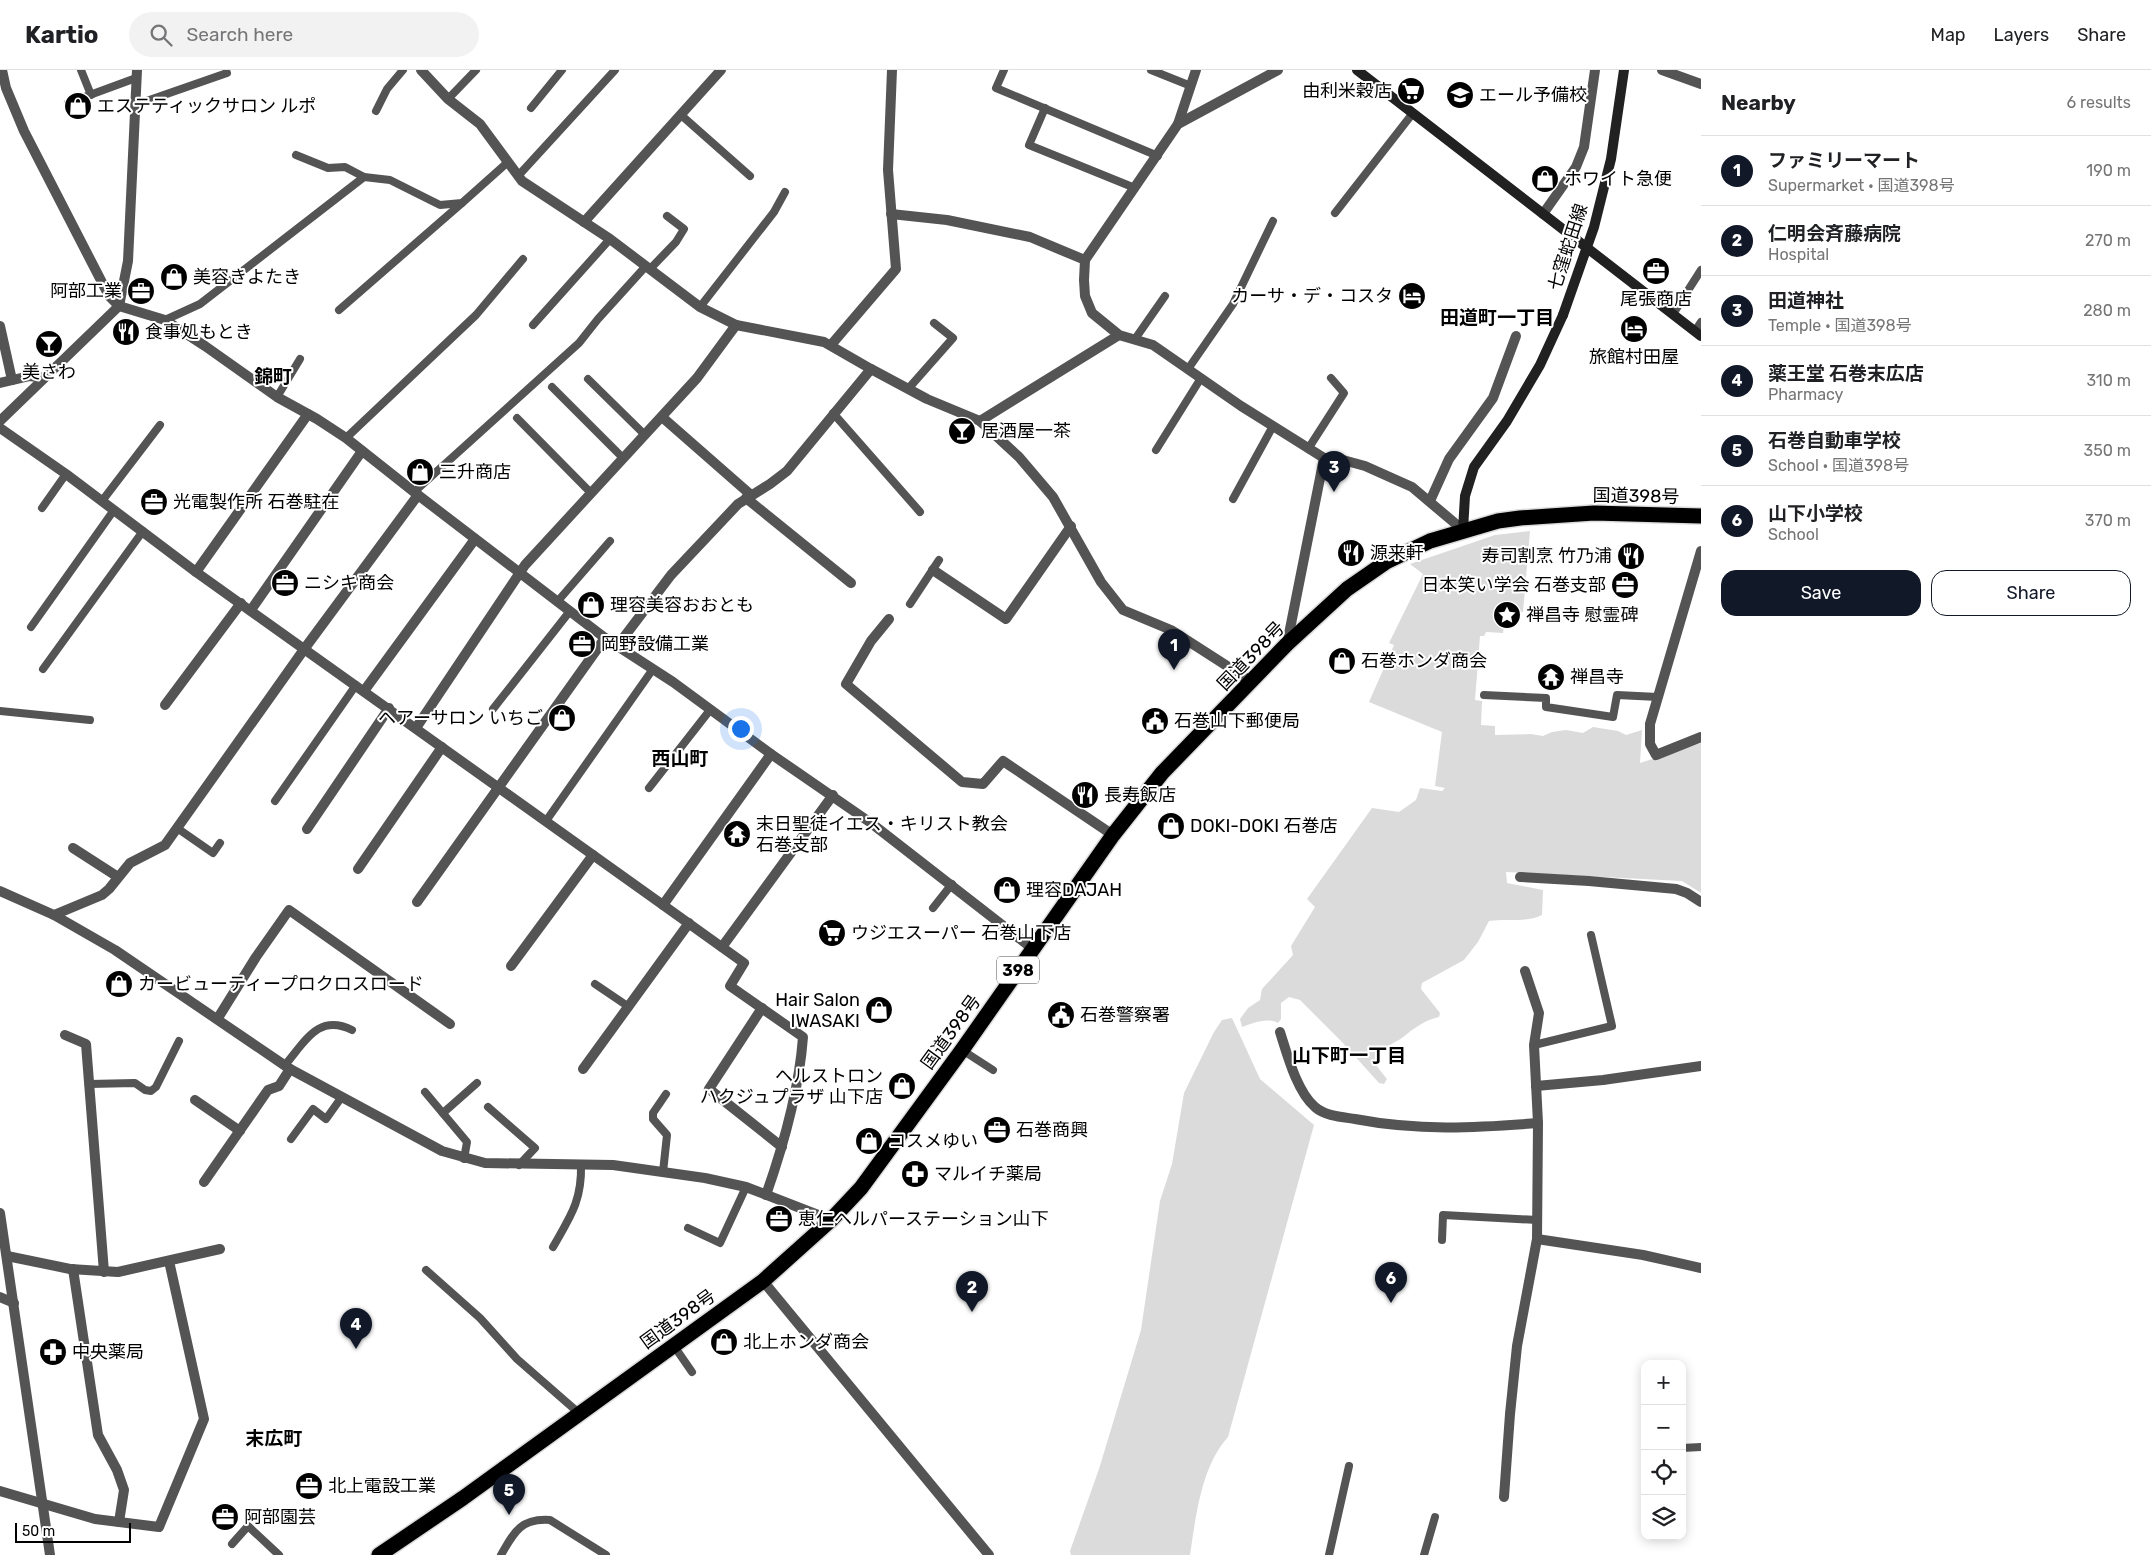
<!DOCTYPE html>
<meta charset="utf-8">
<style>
body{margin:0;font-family:Rubik,"Noto Sans JP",sans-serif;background:#f2f2f2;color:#202124}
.controls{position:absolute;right:15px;bottom:15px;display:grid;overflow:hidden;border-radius:10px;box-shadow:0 2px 12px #0003}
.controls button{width:45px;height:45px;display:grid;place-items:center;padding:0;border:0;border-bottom:1px solid #e0e0e0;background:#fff;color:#202124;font:25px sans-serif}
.scale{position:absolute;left:15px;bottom:12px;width:116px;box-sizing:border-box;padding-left:5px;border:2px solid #000;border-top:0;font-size:14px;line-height:18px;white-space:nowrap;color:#000;-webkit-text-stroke:4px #fff;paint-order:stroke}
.you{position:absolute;left:740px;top:658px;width:18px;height:18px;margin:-12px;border:4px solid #fff;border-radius:50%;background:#1a73e8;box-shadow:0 0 0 8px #1a73e833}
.badge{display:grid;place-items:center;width:32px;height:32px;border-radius:50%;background:#111827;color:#fff;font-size:16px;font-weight:700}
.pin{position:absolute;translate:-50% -41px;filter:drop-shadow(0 1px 2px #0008)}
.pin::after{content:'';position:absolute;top:26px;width:18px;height:15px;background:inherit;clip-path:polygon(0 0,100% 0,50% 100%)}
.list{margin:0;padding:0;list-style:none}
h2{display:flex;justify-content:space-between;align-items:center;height:65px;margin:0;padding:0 20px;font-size:21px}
h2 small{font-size:16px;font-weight:400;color:#757577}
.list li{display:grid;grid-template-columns:32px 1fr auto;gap:15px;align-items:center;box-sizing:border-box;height:70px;padding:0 20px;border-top:1px solid #e0e0e0}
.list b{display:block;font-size:19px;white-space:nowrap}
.list p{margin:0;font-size:16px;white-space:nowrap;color:#757577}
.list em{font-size:16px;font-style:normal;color:#757577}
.actions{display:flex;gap:10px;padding:15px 20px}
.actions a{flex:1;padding:11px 0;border:1px solid #111827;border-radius:15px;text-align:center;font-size:18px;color:#111827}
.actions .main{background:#111827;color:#fff}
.icon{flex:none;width:28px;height:28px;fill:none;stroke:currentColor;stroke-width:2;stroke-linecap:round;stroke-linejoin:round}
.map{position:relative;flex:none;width:1701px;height:1485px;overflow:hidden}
header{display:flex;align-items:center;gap:30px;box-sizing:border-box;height:70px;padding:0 25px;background:#fff;border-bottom:1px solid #e0e0e0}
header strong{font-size:24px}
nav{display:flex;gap:28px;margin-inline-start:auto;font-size:18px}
.search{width:350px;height:45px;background:#f2f2f2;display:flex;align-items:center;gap:12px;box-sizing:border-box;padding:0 18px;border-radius:28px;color:#757577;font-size:19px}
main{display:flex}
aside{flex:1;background:#fff}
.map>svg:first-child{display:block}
</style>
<header>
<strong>Kartio</strong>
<div class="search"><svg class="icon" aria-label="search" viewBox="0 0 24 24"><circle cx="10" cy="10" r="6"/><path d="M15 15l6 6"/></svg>Search here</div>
<nav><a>Map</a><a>Layers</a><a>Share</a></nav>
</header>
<main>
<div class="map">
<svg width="1701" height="1485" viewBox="0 0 1701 1485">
<rect width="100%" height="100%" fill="#fff"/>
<!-- green -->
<g fill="#dbdbdb">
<path d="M1530,461L1523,542L1506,540L1503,563L1486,562L1484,566H1480L1475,630L1482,631L1481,655L1495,656V665L1531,664L1543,666L1552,662L1566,660L1583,663L1593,657L1618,661L1626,665L1642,660L1640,693L1701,673V823L1682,811L1506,802L1507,813L1543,820L1542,845C1527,853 1506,848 1489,851L1478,872L1464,890L1422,913L1421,919L1440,943L1439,947C1426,950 1417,956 1407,964C1398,972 1385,976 1376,984L1375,994L1387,1009L1384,1014L1379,1013L1342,972L1300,930L1289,927L1281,933V949L1278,953C1267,947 1253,953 1242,957L1240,949L1248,938L1260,930L1262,919L1293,885L1291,876L1315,837L1307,829L1372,738L1399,742L1416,730L1420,718L1442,721L1445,718L1435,716L1442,662L1369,632L1394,575L1389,573L1423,504L1410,494L1495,465Z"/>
<path d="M1232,948L1260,1009L1314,1055L1228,1367C1201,1397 1196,1446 1190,1485H1071L1070,1481L1099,1399L1141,1260L1160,1131L1172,1094L1184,1023L1214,962L1222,950Z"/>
</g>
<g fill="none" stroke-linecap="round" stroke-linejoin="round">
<!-- highway casing -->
<g stroke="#dbdbdb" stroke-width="18">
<polyline id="highway" points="379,1485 463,1428 763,1211 831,1150 861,1118 962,980 1113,765 1162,703 1287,574 1347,519 1386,492 1430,471 1498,451 1520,448 1594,443 1701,446"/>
</g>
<!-- lane -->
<g stroke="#545454" stroke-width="8">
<polyline points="81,0 91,25"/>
<polyline points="1004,0 996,18 1158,86"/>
<polyline points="1151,0 1191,16"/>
<polyline points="448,29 476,0"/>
<polyline points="68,33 136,8"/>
<polyline points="135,35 227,3"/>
<polyline points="531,38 562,0"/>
<polyline points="1045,38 1029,75 1135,118"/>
<polyline points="376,41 387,19 403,0"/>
<polyline points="681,45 750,106"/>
<polyline points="296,85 328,98 345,97 364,107 390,110 440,135 462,133 508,92"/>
<polyline points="518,106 615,0"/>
<polyline points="1335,143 1413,43"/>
<polyline points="650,199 676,172 684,159 667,146"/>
<polyline points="700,237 774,142 785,122"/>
<polyline points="339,240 462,133"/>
<polyline points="1673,244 1701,200"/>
<polyline points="165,250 200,234 364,107"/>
<polyline points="533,255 610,169"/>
<polyline points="1695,261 1701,252"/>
<polyline points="1135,269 1165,226"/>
<polyline points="1188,299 1233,234 1273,151"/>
<polyline points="588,309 645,365"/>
<polyline points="552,317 623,388"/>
<polyline points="908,319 953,268 934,253"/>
<polyline points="277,327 300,289"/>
<polyline points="833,343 920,442"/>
<polyline points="517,348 591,423"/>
<polyline points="346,368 476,245 523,189"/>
<polyline points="1308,379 1344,323 1331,308"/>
<polyline points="1156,380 1201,308"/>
<polyline points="414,422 579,273 598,249 646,196"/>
<polyline points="1233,429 1273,356"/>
<polyline points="102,431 160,355"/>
<polyline points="42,438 66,404"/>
<polyline points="557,532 610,471"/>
<polyline points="910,534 939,490"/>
<polyline points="31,557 114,440"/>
<polyline points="43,599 143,461"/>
<polyline points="1484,625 1546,628 1546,637 1613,647 1617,625 1658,627"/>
<polyline points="493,639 570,541"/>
<polyline points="0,641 90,650"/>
<polyline points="649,718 710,640"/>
<polyline points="275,731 356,615"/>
<polyline points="546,751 653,599"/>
<polyline points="177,758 213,783 220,773"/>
<polyline points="933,838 952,814"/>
<polyline points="595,914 629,937"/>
<polyline points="1534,975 1612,956 1591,865"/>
<polyline points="962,980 993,1000"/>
<path d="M285,995C305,972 318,943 352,960"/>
<polyline points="89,1014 135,1013 145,1020 151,1021 156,1017 179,971"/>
<polyline points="425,1022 467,1072 464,1089"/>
<polyline points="488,1037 535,1078 519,1095"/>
<polyline points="443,1043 477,1013"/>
<polyline points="291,1069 313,1039 326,1049 341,1028"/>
<polyline points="663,1102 667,1065 653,1049 653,1043 666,1024"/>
<polyline points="688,1158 720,1173 746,1117"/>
<polyline points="1442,1170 1443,1145 1537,1150"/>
<path d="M553,1177C570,1147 582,1131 581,1095"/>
<polyline points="426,1200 480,1248 517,1289 580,1344"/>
<polyline points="674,1276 692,1302"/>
<polyline points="1682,1378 1701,1377"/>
<polyline points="232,1474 248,1456 279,1485"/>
<path d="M501,1485C514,1462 521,1448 550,1450L606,1485"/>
<polyline points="1329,1485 1349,1396"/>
<polyline points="1424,1485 1435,1447"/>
</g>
<!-- street -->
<g stroke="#545454" stroke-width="10">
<polyline points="2,0 6,18 24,61 109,226 119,236 165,250 205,276 277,327 317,349 346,368 418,425 605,568 673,612 771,684 871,753 1033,879"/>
<polyline points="421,0 448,29 480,54 522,111 610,169 700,237 736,255 824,272 871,299 927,329 980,351 1019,387 1053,427 1101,512 1123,540 1171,560 1252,612"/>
<polyline points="1278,0 1178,54 1085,190 1084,210 1085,226 1092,243 1119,265 1153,275 1241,336 1324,388 1343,390 1365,396 1412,417 1463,460"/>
<polyline points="1662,0 1701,14"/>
<polyline points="1178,54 1196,0"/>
<polyline points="891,144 947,150 1030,167 1085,190"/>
<polyline points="1543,144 1576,97 1584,77 1595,0"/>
<polyline points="584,152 721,0"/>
<polyline points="0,256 12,310"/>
<polyline points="831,275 896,199 888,100 892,0"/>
<polyline points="0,313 30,306 44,308"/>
<polyline points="662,347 751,425"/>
<polyline points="0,351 119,236 128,191 137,0"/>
<polyline points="980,351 1119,265"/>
<polyline points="0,358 66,404 196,502 663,835 771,684"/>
<polyline points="746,428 851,513"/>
<polyline points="1430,431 1449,389 1493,328 1516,266"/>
<polyline points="1701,481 1650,654 1650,674 1656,685 1701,667"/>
<polyline points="933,500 1006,549 1071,456"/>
<polyline points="196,502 308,344"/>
<polyline points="251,540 362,381"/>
<polyline points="889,549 871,571 846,614 962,712 983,714 1003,691 1113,765"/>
<polyline points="1287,574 1324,388"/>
<polyline points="618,575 671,505 738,434 770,414 787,401 871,299"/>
<polyline points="364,621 475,469"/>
<polyline points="165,635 241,533"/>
<polyline points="416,658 525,495 697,308 736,255"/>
<polyline points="307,759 389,638"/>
<polyline points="73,778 118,807"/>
<polyline points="358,799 442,677"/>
<polyline points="1520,807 1589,811 1676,819 1687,823 1701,832"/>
<polyline points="0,821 54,845 115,880 290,999 442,1081 485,1093 613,1095 705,1108 746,1117 831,1150"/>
<polyline points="417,832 605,568"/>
<path d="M663,835L744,893L730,916L803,967C799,1021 784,1074 766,1125"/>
<polyline points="54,845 102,825 109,819 130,793 165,775 305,578 418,425"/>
<polyline points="722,877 833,725"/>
<polyline points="511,896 593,785"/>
<polyline points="762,938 709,1019 782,1077"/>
<polyline points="218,948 256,887 289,840 450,954"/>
<path d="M1280,962C1287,984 1297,1022 1315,1037C1325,1046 1342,1047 1355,1049C1418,1061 1474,1058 1538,1053"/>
<polyline points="65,965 86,974 104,1202"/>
<polyline points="583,999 689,853"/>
<polyline points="1536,1016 1603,1010 1701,996"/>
<polyline points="195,1030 240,1061"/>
<polyline points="204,1112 268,1020 279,1016 290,999"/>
<polyline points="0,1143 50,1485"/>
<polyline points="1537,1169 1643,1185 1701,1198"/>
<polyline points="7,1186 70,1199 118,1202 220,1179"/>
<polyline points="73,1199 98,1365 117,1400 124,1420 119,1452"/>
<polyline points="763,1211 989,1485"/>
<polyline points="0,1227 14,1233"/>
<polyline points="0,1421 95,1449 159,1457 204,1349 169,1191"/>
<polyline points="1504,1427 1510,1344 1517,1276 1537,1169 1538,1053 1534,975 1539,943 1525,901"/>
</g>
<!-- secondary -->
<g stroke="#212121" stroke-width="10">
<polyline points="1357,0 1701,266"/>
<polyline points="1463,460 1465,426 1474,397 1507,351 1540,295 1563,245"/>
</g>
<!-- highway -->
<use href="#highway" stroke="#000" stroke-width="15"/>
<!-- secondary-bridge -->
<polyline stroke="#212121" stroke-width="10" points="1563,245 1594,157 1611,89 1624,0"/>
</g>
<!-- icons -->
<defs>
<g id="supermarket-disc" transform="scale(1.4375)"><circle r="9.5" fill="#000" stroke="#fff"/><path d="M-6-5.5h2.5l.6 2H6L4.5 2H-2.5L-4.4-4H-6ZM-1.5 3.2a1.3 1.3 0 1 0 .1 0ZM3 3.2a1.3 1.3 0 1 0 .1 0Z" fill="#fff"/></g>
<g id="school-disc" transform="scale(1.4375)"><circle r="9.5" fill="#000" stroke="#fff"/><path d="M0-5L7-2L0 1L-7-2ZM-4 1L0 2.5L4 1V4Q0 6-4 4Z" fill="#fff"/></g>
<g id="shop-disc" transform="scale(1.4375)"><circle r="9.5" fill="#000" stroke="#fff"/><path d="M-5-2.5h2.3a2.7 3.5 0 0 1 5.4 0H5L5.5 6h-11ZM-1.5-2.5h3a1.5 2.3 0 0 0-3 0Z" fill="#fff"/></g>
<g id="office-disc" transform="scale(1.4375)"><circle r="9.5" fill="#000" stroke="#fff"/><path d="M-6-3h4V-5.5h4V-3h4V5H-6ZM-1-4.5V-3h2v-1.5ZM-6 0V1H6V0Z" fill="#fff"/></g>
<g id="hotel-disc" transform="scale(1.4375)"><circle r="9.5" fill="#000" stroke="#fff"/><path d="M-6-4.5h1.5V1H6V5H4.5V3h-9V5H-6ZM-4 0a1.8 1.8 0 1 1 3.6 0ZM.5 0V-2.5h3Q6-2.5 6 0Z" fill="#fff"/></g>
<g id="restaurant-disc" transform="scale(1.4375)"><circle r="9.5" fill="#000" stroke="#fff"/><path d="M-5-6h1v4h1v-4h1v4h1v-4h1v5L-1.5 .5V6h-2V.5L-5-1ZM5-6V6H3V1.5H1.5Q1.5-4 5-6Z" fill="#fff"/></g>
<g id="bar-disc" transform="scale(1.4375)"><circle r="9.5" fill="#000" stroke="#fff"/><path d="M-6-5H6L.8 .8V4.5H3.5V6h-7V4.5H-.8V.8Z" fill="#fff"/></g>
<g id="sight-disc" transform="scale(1.4375)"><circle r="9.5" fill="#000" stroke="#fff"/><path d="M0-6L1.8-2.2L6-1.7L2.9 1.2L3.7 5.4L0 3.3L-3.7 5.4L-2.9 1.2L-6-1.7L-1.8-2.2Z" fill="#fff"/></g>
<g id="temple-disc" transform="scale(1.4375)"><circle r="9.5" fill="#000" stroke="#fff"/><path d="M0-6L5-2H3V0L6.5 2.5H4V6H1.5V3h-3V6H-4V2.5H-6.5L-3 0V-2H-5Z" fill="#fff"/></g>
<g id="civic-disc" transform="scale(1.4375)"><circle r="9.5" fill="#000" stroke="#fff"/><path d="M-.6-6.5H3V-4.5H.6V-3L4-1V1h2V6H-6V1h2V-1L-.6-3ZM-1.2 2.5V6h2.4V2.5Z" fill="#fff"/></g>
<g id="pharmacy-disc" transform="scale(1.4375)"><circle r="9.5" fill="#000" stroke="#fff"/><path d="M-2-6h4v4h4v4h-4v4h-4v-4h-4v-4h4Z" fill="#fff"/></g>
</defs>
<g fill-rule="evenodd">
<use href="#supermarket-disc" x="1411" y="21"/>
<use href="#school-disc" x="1460" y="25"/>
<use href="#shop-disc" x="78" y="36"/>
<use href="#shop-disc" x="1545" y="109"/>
<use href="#office-disc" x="1656" y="201"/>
<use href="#shop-disc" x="174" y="207"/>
<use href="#office-disc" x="141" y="221"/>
<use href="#hotel-disc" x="1412" y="226"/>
<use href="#hotel-disc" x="1634" y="259"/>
<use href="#restaurant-disc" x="126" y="262"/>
<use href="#bar-disc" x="49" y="274"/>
<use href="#bar-disc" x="962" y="361"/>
<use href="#shop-disc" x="420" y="402"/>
<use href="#office-disc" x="154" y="432"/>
<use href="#restaurant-disc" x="1351" y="483"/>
<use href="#restaurant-disc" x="1631" y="486"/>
<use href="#office-disc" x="285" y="513"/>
<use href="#office-disc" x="1625" y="515"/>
<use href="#shop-disc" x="591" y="535"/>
<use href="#sight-disc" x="1507" y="545"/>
<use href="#office-disc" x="582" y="574"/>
<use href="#shop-disc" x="1342" y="591"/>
<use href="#temple-disc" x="1551" y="607"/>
<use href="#shop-disc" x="562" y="648"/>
<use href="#civic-disc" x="1155" y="651"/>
<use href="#restaurant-disc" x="1085" y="725"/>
<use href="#shop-disc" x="1171" y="756"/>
<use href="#temple-disc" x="737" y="764"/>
<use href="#shop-disc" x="1007" y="820"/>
<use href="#supermarket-disc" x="832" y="863"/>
<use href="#shop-disc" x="119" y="914"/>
<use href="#shop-disc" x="879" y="940"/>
<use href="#civic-disc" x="1061" y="945"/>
<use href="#shop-disc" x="902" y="1016"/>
<use href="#office-disc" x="997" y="1060"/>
<use href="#shop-disc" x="869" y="1071"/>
<use href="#pharmacy-disc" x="915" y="1104"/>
<use href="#office-disc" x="779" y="1149"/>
<use href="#shop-disc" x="724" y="1272"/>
<use href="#pharmacy-disc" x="53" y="1282"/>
<use href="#office-disc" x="309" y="1416"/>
<use href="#office-disc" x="225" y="1447"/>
</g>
<g text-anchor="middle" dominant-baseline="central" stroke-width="4" stroke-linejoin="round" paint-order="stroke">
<!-- shield labels -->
<rect fill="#fff" stroke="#4c4c4c" stroke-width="1" x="997" y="886.5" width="42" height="27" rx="4"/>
<g font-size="16" font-weight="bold" fill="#000">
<text x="1018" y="900">398</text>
</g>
<!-- poi labels -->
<g font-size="18" fill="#000" stroke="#fff" text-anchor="start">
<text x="1392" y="21" text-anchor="end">由利米穀店</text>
<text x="1479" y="25">エール予備校</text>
<text x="97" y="36">エステティックサロン ルポ</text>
<text x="1564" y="109">ホワイト急便</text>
<text x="193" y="207">美容きよたき</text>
<text x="122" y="221" text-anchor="end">阿部工業</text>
<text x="1393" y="226" text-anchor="end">カーサ・デ・コスタ</text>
<text x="1656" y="229" text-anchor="middle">尾張商店</text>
<text x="145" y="262">食事処もとき</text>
<text x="1634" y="287" text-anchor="middle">旅館村田屋</text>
<text x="49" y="302" text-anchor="middle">美さわ</text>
<text x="981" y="361">居酒屋一茶</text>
<text x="439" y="402">三升商店</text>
<text x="173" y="432">光電製作所 石巻駐在</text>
<text x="1370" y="483">源来軒</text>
<text x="1612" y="486" text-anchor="end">寿司割烹 竹乃浦</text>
<text x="304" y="513">ニシキ商会</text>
<text x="1606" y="515" text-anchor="end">日本笑い学会 石巻支部</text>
<text x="610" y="535">理容美容おおとも</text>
<text x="1526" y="545">禅昌寺 慰霊碑</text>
<text x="601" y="574">岡野設備工業</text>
<text x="1361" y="591">石巻ホンダ商会</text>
<text x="1570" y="607">禅昌寺</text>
<text x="543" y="648" text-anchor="end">ヘアーサロン いちご</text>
<text x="1174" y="651">石巻山下郵便局</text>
<text x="1104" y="725">長寿飯店</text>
<text x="756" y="754">末日聖徒イエス・キリスト教会<tspan x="756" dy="21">石巻支部</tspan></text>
<text x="1190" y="756">DOKI-DOKI 石巻店</text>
<text x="1026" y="820">理容DAJAH</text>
<text x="851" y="863">ウジエスーパー 石巻山下店</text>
<text x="138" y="914">カービューティープロクロスロード</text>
<text x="860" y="930" text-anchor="end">Hair Salon<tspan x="860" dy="21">IWASAKI</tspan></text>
<text x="1080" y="945">石巻警察署</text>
<text x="883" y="1006" text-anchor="end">ヘルストロン<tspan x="883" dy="21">ハクジュプラザ 山下店</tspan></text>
<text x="1016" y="1060">石巻商興</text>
<text x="888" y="1071">コスメゆい</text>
<text x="934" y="1104">マルイチ薬局</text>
<text x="798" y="1149">恵仁ヘルパーステーション山下</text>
<text x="743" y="1272">北上ホンダ商会</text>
<text x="72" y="1282">中央薬局</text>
<text x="328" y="1416">北上電設工業</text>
<text x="244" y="1447">阿部園芸</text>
</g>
<!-- street labels -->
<g font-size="18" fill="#000" stroke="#fff">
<text transform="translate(1568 177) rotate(-72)">七窪蛇田線</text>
<text transform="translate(1636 426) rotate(1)">国道398号</text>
<text transform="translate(1251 586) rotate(-46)">国道398号</text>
<text transform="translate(951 962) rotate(-54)">国道398号</text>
<text transform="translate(678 1249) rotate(-36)">国道398号</text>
</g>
<!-- neighbourhood labels -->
<g font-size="19" font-weight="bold" fill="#000" stroke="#fff">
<text x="1497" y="247">田道町一丁目</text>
<text x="273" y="306">錦町</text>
<text x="680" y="688">西山町</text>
<text x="1349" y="985">山下町一丁目</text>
<text x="274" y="1368">末広町</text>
</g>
</g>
</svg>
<div class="controls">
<button>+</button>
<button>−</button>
<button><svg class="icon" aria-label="locate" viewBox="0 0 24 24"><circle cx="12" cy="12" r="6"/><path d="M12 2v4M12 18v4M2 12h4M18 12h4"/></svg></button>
<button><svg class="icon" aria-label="layers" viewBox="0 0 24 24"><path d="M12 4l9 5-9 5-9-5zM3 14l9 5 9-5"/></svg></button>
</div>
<div class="scale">50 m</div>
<div class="you"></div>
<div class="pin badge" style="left:1174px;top:600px">1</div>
<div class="pin badge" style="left:972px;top:1242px">2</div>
<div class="pin badge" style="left:1334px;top:422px">3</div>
<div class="pin badge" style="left:356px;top:1279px">4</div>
<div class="pin badge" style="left:509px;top:1445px">5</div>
<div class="pin badge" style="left:1391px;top:1233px">6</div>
</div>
<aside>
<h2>Nearby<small>6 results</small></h2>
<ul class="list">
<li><span class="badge">1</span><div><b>ファミリーマート</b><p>Supermarket · 国道398号</p></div><em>190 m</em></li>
<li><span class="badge">2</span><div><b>仁明会斉藤病院</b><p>Hospital</p></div><em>270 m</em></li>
<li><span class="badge">3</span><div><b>田道神社</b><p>Temple · 国道398号</p></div><em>280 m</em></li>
<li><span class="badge">4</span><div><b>薬王堂 石巻末広店</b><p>Pharmacy</p></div><em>310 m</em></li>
<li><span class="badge">5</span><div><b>石巻自動車学校</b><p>School · 国道398号</p></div><em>350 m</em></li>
<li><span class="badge">6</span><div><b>山下小学校</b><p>School</p></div><em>370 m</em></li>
</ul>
<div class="actions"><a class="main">Save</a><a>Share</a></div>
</aside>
</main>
